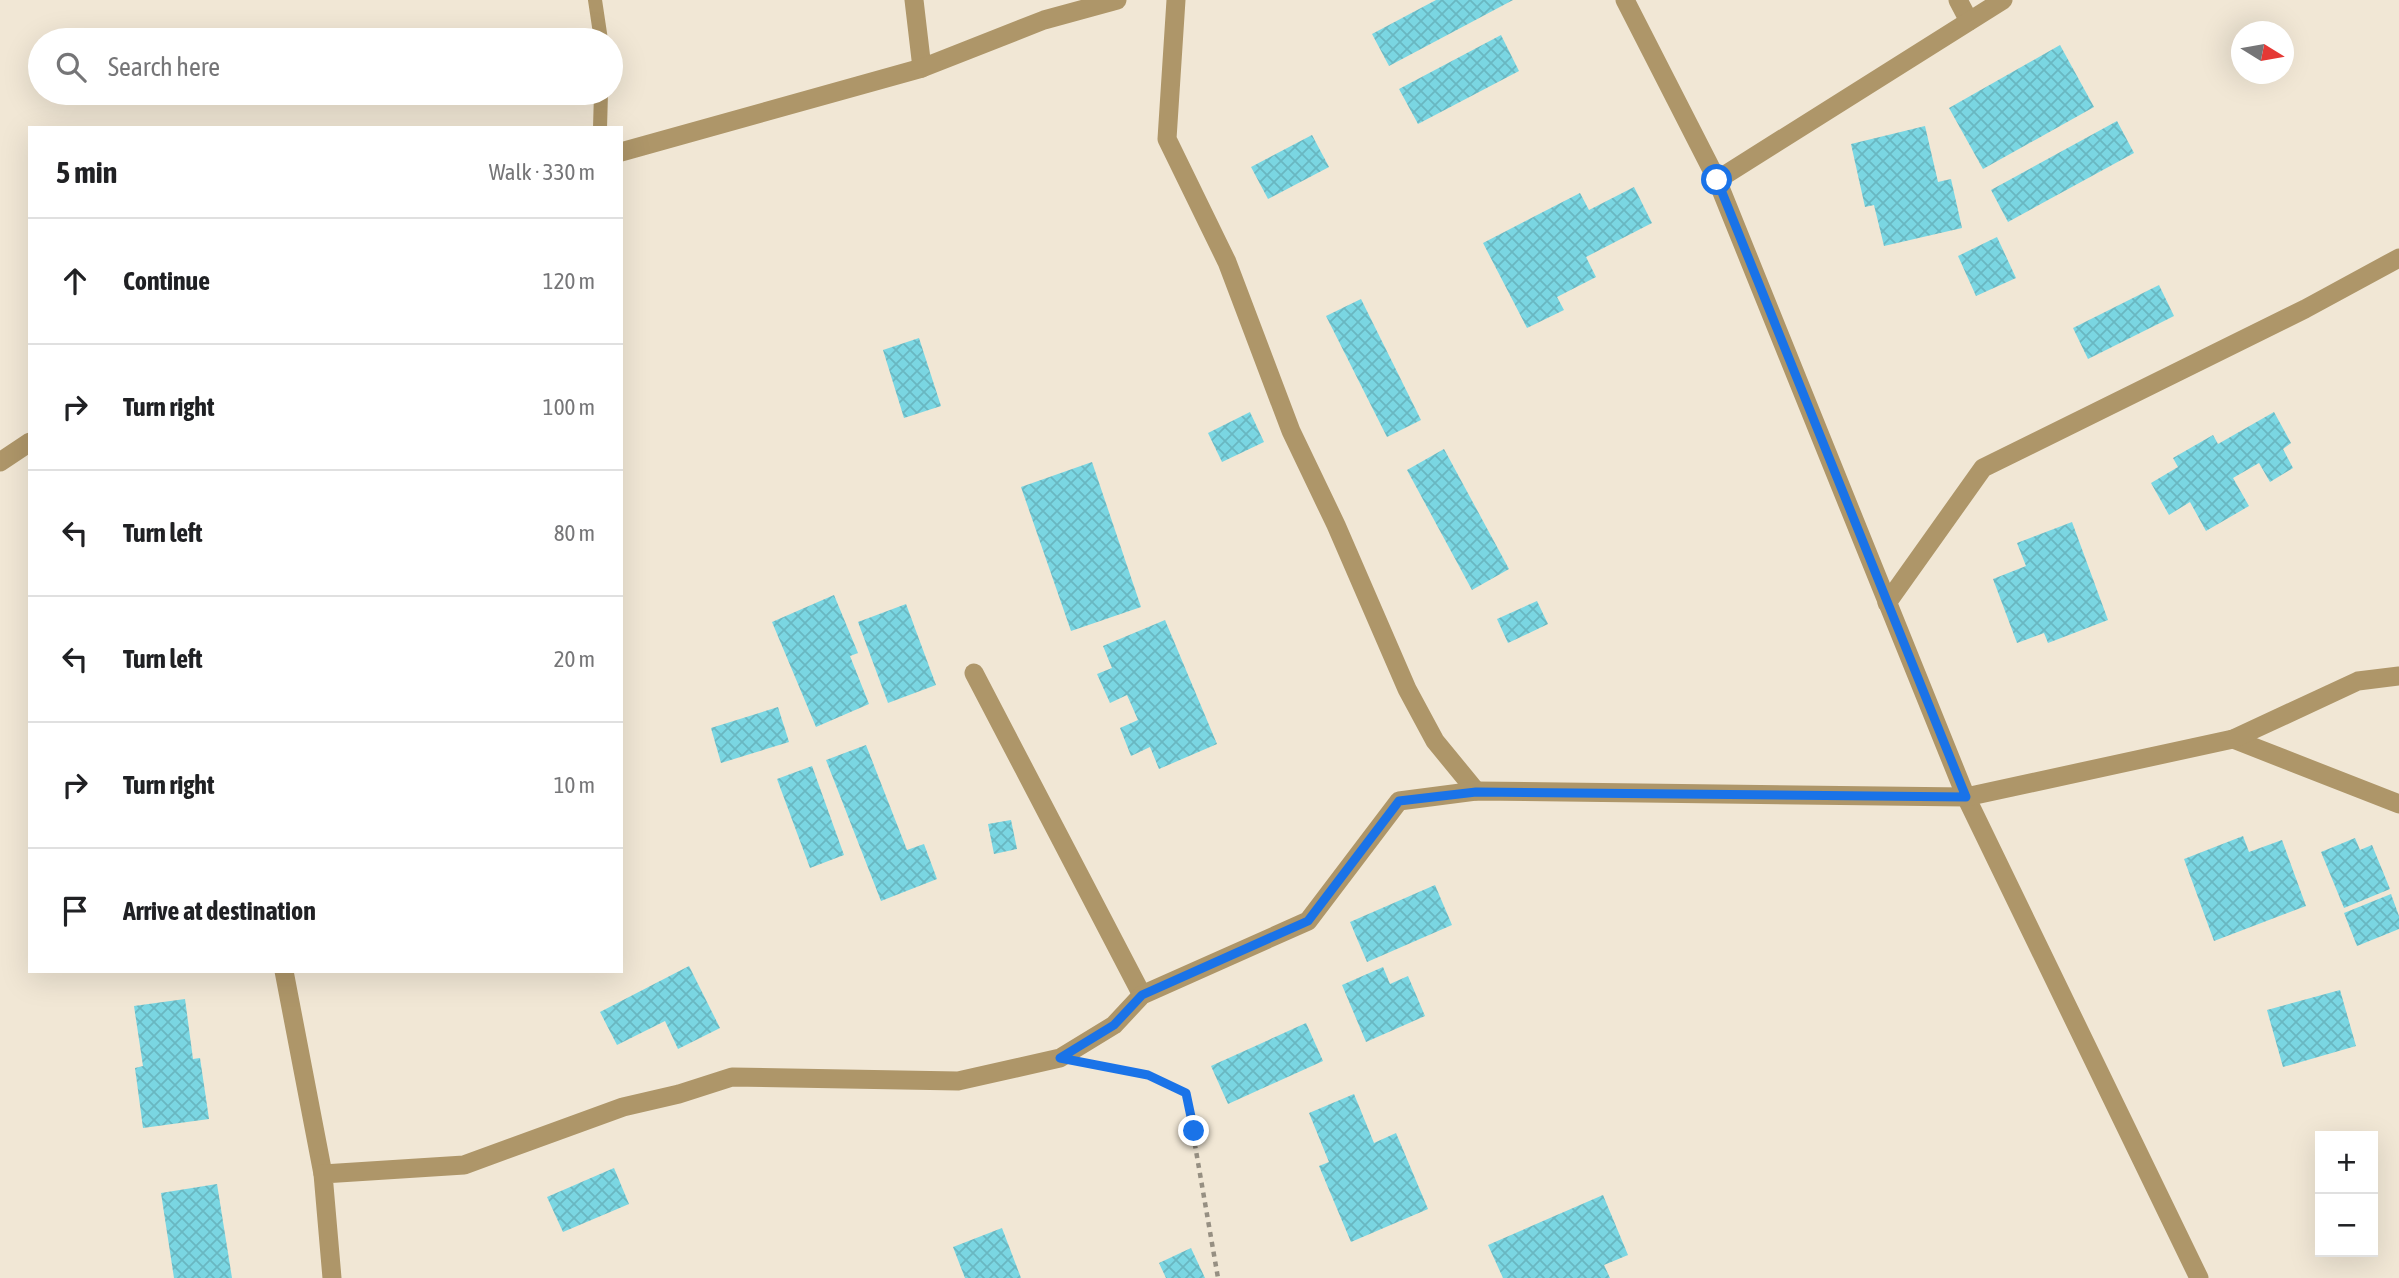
<!DOCTYPE html>
<meta charset="utf-8">
<style>
body{margin:0;font-family:"Asap Condensed",sans-serif;background:#f2f2f2;color:#202124}
.controls{position:absolute;right:21px;bottom:21px;display:grid;overflow:hidden;border-radius:0px;box-shadow:0 7px 28px #0002}
.controls button{width:63px;height:63px;display:grid;place-items:center;padding:0;border:0;border-bottom:2px solid #e0e0e0;background:#fff;color:#202124;font:35px sans-serif}
.compass{position:absolute;left:2231px;top:21px;width:63px;height:63px;border-radius:50%;background:#fff;box-shadow:0 7px 28px #0002;rotate:101deg}
.stop{position:absolute;width:21px;height:21px;margin:-16px;border:5px solid #1a73e8;border-radius:50%;background:#fff}
.stop.end{background:#1a73e8;border-color:#fff;box-shadow:0 2px 7px #0008}
.list{margin:0;padding:0;list-style:none}
h2{display:flex;justify-content:space-between;align-items:center;height:91px;margin:0;padding:0 28px;font-size:30px}
h2 small{font-size:23px;font-weight:400;color:#757577}
.list li{display:grid;grid-template-columns:46px 1fr auto;gap:21px;align-items:center;box-sizing:border-box;height:126px;padding:0 28px;border-top:2px solid #e0e0e0}
.list b{display:block;font-size:26px;white-space:nowrap}
.list em{font-size:23px;font-style:normal;color:#757577}
.icon{flex:none;width:38px;height:38px;fill:none;stroke:currentColor;stroke-width:2;stroke-linecap:round;stroke-linejoin:round}
.map{position:relative;flex:none;width:2399px;height:1278px;overflow:hidden}
.search{position:absolute;background:#fff;box-shadow:0 7px 28px #0002;left:28px;top:28px;width:595px;height:77px;display:flex;align-items:center;gap:18px;box-sizing:border-box;padding:0 24px;border-radius:38px;color:#757577;font-size:26px}
.panel{position:absolute;background:#fff;box-shadow:0 7px 28px #0002;left:28px;top:126px;width:595px;height:847px;border-radius:0px}
.map>svg:first-child{display:block}
</style>
<div class="map">
<svg width="2399" height="1278" viewBox="0 0 2399 1278">
<defs>
<pattern id="building-cross-hatch" width="8" height="8" patternUnits="userSpaceOnUse" patternTransform="scale(1.75)"><rect width="8" height="8" fill="#7ad6e2"/><path d="M0 0l8 8M0 8l8-8" fill="none" stroke="#69b7c1"/></pattern>
</defs>
<rect width="100%" height="100%" fill="#f1e7d5"/>
<!-- building -->
<g fill="url(#building-cross-hatch)">
<polygon points="1436,0 1513,0 1389,66 1372,34"/>
<polygon points="1501,35 1519,71 1418,124 1399,89"/>
<polygon points="2060,45 2094,107 1983,169 1949,108"/>
<polygon points="2117,121 2134,153 2008,222 1991,190"/>
<polygon points="1925,126 1938,182 1951,179 1962,228 1884,246 1874,205 1865,207 1851,144"/>
<polygon points="1312,135 1329,167 1268,199 1251,167"/>
<polygon points="1634,187 1652,223 1586,257 1596,277 1557,297 1564,310 1527,328 1483,243 1580,193 1589,210"/>
<polygon points="1997,237 2016,278 1976,296 1958,256"/>
<polygon points="2159,285 2174,316 2088,359 2073,328"/>
<polygon points="1361,299 1421,420 1387,437 1326,316"/>
<polygon points="919,338 941,406 904,418 883,350"/>
<polygon points="1250,412 1264,442 1222,462 1208,433"/>
<polygon points="2274,412 2291,443 2283,449 2293,468 2270,482 2259,463 2233,478 2249,506 2206,531 2190,502 2169,515 2151,483 2178,467 2173,458 2213,435 2218,444"/>
<polygon points="1444,449 1509,569 1472,590 1407,470"/>
<polygon points="1092,462 1141,607 1071,631 1021,487"/>
<polygon points="2072,522 2108,620 2048,643 2044,633 2017,643 1993,579 2026,566 2017,543"/>
<polygon points="834,595 858,653 850,656 869,704 816,727 772,622"/>
<polygon points="1537,601 1548,624 1508,643 1497,619"/>
<polygon points="906,604 936,685 888,703 858,622"/>
<polygon points="1165,620 1217,744 1159,769 1150,747 1131,756 1120,728 1138,720 1127,695 1110,703 1097,674 1112,668 1103,646"/>
<polygon points="778,707 789,742 721,763 711,728"/>
<polygon points="866,745 907,850 924,844 937,879 881,901 826,760"/>
<polygon points="812,766 844,855 810,868 777,779"/>
<polygon points="1011,820 1017,849 994,854 988,824"/>
<polygon points="2243,836 2249,852 2282,840 2306,906 2214,941 2184,859"/>
<polygon points="2355,838 2360,850 2372,845 2390,889 2344,908 2321,852"/>
<polygon points="1435,885 1452,925 1367,962 1350,922"/>
<polygon points="2391,894 2399,916 2399,929 2357,946 2344,913"/>
<polygon points="689,966 720,1028 678,1049 665,1021 617,1045 600,1012"/>
<polygon points="1383,967 1390,984 1408,976 1425,1016 1366,1042 1342,985"/>
<polygon points="2340,990 2356,1046 2283,1067 2267,1010"/>
<polygon points="185,999 193,1059 200,1058 209,1119 143,1128 135,1068 143,1066 134,1006"/>
<polygon points="1306,1023 1323,1061 1228,1104 1211,1066"/>
<polygon points="1354,1094 1374,1143 1396,1133 1428,1209 1351,1242 1319,1166 1329,1162 1309,1113"/>
<polygon points="614,1168 629,1204 563,1232 547,1197"/>
<polygon points="217,1184 232,1278 174,1278 161,1193"/>
<polygon points="1603,1195 1628,1255 1604,1265 1610,1278 1503,1278 1488,1245"/>
<polygon points="1002,1228 1021,1278 965,1278 953,1247"/>
<polygon points="1191,1248 1205,1278 1166,1278 1159,1263"/>
</g>
<g fill="none" stroke-linecap="round" stroke-linejoin="round">
<!-- path -->
<polyline stroke="#968f82" stroke-width="4.5" stroke-dasharray="5 5" stroke-linecap="butt" points="1102,1066 1148,1075 1186,1093 1218,1278"/>
<!-- service -->
<g stroke="#ae9669" stroke-width="14">
<polyline points="595,0 601,40"/>
<polyline points="600,128 601,93"/>
</g>
<!-- minor -->
<g stroke="#ae9669" stroke-width="19">
<polyline points="914,0 922,68"/>
<polyline points="1176,0 1167,139 1227,262 1291,431 1336,525 1407,689 1435,741 1476,791"/>
<polyline points="1625,0 1717,180 1966,797 2199,1278"/>
<polyline points="1958,0 1969,21"/>
<polyline points="621,152 922,68 1044,20 1117,0"/>
<polyline points="1717,180 2003,0"/>
<polyline points="0,462 30,442"/>
<polyline points="1887,603 1983,468 2305,309 2399,258"/>
<polyline points="974,673 1142,995"/>
<polyline points="2233,739 2399,804"/>
<polyline points="284,971 323,1174"/>
<polyline points="332,1278 323,1174 464,1165 623,1107 679,1094 732,1077 958,1081 1060,1058 1114,1025 1142,995 1308,921 1399,801 1476,791 1966,797 2233,739 2358,681 2399,676"/>
</g>
</g>
<g fill="none" stroke-linecap="round" stroke-linejoin="round">
<!-- route -->
<polyline stroke="#1a73e8" stroke-width="9" points="1194,1131 1186,1093 1148,1075 1060,1058 1114,1025 1142,995 1308,921 1399,801 1476,792 1966,797 1717,180"/>
</g>
</svg>
<div class="controls">
<button>+</button>
<button>−</button>
</div>
<svg class="compass" viewBox="-18 -18 36 36"><path d="M0-13l5 13h-10z" fill="#e53935"/><path d="M0 13l5-13h-10z" fill="#757577"/></svg>
<div class="stop" style="left:1717px;top:180px"></div>
<div class="stop end" style="left:1194px;top:1131px"></div>
<div class="search"><svg class="icon" aria-label="search" viewBox="0 0 24 24"><circle cx="10" cy="10" r="6"/><path d="M15 15l6 6"/></svg>Search here</div>
<section class="panel">
<h2>5 min<small>Walk · 330 m</small></h2>
<ul class="list">
<li><svg class="icon" aria-label="ahead" viewBox="0 0 24 24"><path d="M12 20V5M6 11l6-6 6 6"/></svg><div><b>Continue</b></div><em>120 m</em></li>
<li><svg class="icon" aria-label="right" viewBox="0 0 24 24"><path d="M7 20v-9h11M14 6l5 5-5 5"/></svg><div><b>Turn right</b></div><em>100 m</em></li>
<li><svg class="icon" aria-label="left" viewBox="0 0 24 24"><path d="M17 20v-9H6M10 6l-5 5 5 5"/></svg><div><b>Turn left</b></div><em>80 m</em></li>
<li><svg class="icon" aria-label="left" viewBox="0 0 24 24"><path d="M17 20v-9H6M10 6l-5 5 5 5"/></svg><div><b>Turn left</b></div><em>20 m</em></li>
<li><svg class="icon" aria-label="right" viewBox="0 0 24 24"><path d="M7 20v-9h11M14 6l5 5-5 5"/></svg><div><b>Turn right</b></div><em>10 m</em></li>
<li><svg class="icon" aria-label="arrive" viewBox="0 0 24 24"><path d="M6 21V4h12l-3 4 3 4H6"/></svg><div><b>Arrive at destination</b></div></li>
</ul>
</section>
</div>
